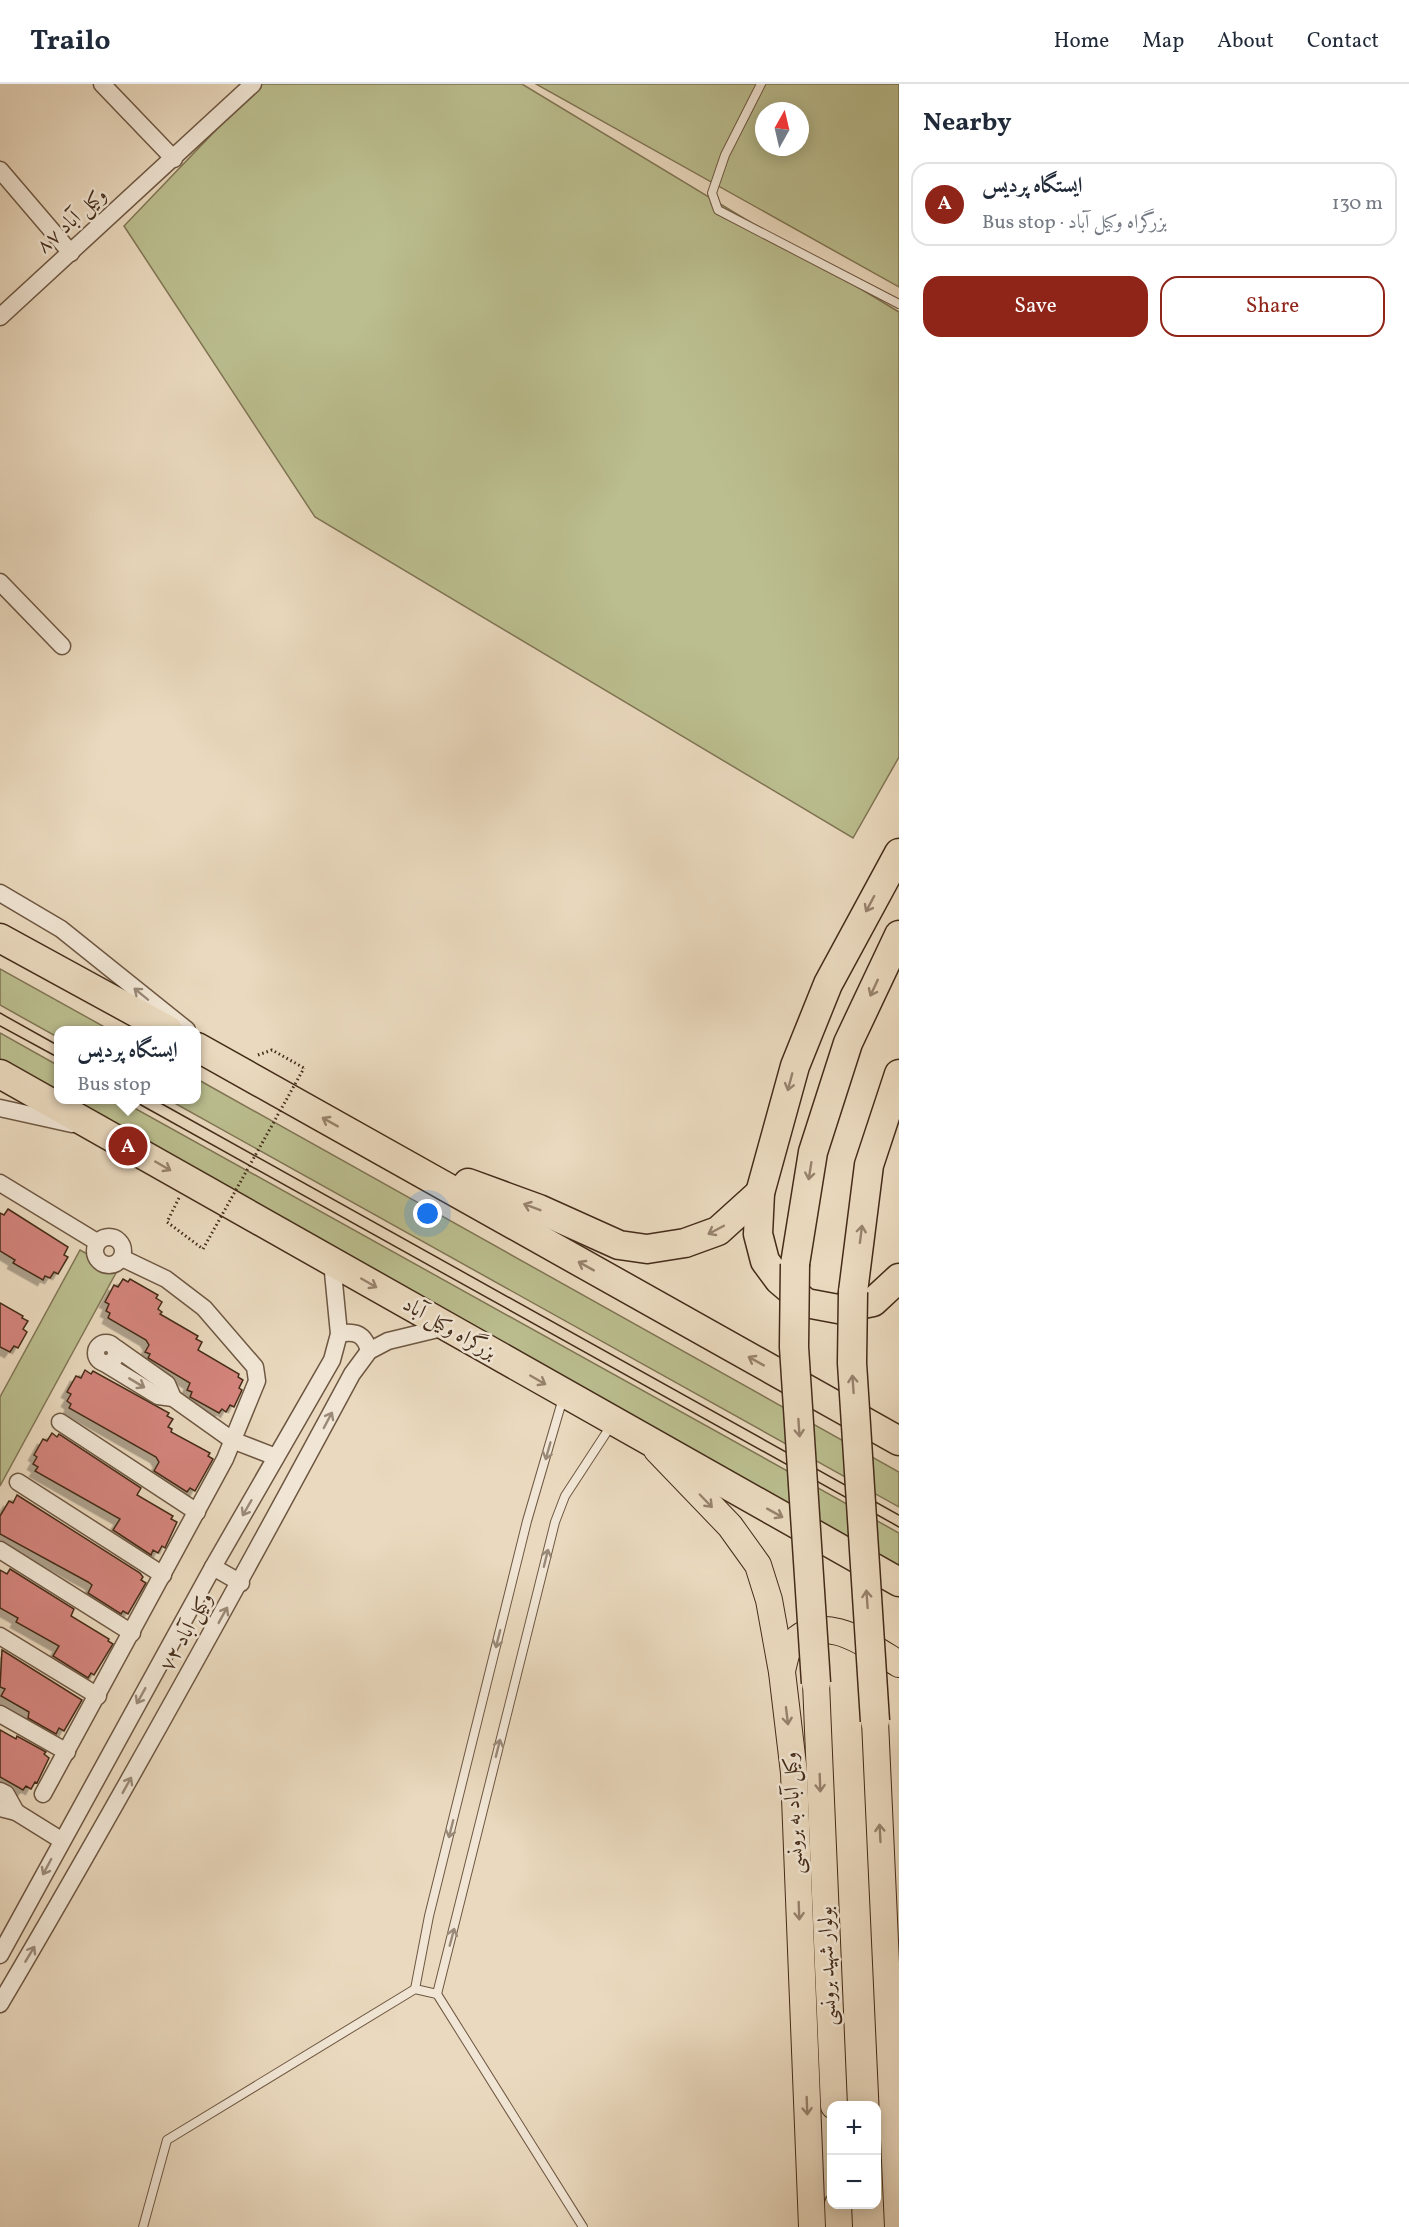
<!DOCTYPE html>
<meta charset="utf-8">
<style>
body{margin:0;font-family:Vollkorn,Amiri,serif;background:#f6f6f7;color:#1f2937}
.controls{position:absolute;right:18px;bottom:18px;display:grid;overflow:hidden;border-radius:12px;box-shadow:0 3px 15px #0003}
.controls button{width:54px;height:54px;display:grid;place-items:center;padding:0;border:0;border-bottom:2px solid #e0e1e3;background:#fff;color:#1f2937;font:30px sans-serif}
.compass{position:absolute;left:755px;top:18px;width:54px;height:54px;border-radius:50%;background:#fff;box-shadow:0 3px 15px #0003;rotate:8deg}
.you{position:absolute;left:428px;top:1130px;width:21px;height:21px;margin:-15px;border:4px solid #fff;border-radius:50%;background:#1a73e8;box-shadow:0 0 0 9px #1a73e833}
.badge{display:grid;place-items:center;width:39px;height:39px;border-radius:50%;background:#8f2418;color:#fff;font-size:20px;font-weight:700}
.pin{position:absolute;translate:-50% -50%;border:3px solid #fff;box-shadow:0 2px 6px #0006}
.popup{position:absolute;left:54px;top:942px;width:147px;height:78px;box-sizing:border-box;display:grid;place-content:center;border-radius:12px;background:#fff;filter:drop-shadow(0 2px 4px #0005);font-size:20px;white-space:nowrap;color:#747a83}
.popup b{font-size:22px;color:#1f2937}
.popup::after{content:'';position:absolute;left:50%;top:100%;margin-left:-12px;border:12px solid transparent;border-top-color:#fff}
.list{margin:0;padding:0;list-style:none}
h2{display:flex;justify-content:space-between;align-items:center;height:78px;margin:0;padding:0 24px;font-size:26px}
h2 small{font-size:20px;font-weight:400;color:#747a83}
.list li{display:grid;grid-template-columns:39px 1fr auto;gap:18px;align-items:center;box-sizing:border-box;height:84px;margin:0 12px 12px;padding:0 12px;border:2px solid #e0e1e3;border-radius:18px}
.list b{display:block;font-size:22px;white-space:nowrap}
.list p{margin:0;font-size:20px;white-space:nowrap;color:#747a83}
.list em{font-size:20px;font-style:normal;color:#747a83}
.actions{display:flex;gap:12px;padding:18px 24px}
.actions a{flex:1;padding:14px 0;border:2px solid #8f2418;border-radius:18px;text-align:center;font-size:21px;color:#8f2418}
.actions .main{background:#8f2418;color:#fff}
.map{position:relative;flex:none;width:899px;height:2143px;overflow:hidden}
header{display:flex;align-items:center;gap:36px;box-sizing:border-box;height:84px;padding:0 30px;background:#fff;border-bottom:2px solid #e0e1e3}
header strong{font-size:28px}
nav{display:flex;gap:33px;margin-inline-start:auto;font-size:21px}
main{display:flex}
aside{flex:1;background:#fff}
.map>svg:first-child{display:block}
</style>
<header>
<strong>Trailo</strong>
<nav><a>Home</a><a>Map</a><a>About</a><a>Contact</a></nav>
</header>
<main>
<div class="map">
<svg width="899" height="2143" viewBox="0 0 899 2143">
<defs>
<filter id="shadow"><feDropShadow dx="-5.5" dy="5.5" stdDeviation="0" flood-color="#0004"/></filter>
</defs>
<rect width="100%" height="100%" fill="#ead9be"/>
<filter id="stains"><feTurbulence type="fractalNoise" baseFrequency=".00333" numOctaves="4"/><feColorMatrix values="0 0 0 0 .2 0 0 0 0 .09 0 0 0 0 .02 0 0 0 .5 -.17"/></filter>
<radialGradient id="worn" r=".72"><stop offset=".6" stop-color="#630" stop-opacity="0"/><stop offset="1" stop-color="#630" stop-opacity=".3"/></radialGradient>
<!-- green -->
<g fill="#bbbe8f" stroke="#807554" stroke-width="1.5" fill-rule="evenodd">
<polygon points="260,0 522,0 899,228 899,673 853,754 315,433 124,142"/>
<path d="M536,0H899V203ZM764,27H800V63H764Z"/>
<polygon points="0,885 110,946 59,946 59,954 0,921"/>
<polygon points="0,949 59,982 59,1016 120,1016 899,1449 899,1488 0,986"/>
<polygon points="197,995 899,1388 899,1423 169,1016 197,1016"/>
<polygon points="80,1166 117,1187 0,1402 0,1313"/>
</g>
<!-- building -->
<g fill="#d4847c" stroke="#442c19" stroke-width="1.5" filter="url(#shadow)">
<polygon points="8,1125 68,1163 64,1171 68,1173 58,1190 54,1188 50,1194 45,1192 43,1196 13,1179 15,1176 0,1167 0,1129 4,1131"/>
<polygon points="123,1195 128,1198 130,1195 158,1211 156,1214 162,1218 158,1225 162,1228 160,1230 198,1252 196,1255 202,1258 198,1266 239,1290 238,1293 243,1296 239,1304 242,1306 234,1323 230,1321 226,1328 222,1325 219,1329 190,1313 192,1308 187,1306 190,1299 148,1274 150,1270 145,1268 149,1261 146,1256 108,1234 110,1229 106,1227 109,1220 105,1218 114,1201 118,1203"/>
<polygon points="0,1219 23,1232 22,1234 28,1237 23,1245 27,1248 18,1264 14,1262 10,1268 0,1263"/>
<polygon points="85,1286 91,1290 93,1287 169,1329 167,1332 173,1335 168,1343 172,1345 171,1348 210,1369 208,1372 213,1375 195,1407 190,1404 187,1408 154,1387 159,1378 156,1373 69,1324 71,1320 67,1317 71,1310 67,1308 76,1292 81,1294"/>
<polygon points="52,1349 57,1353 59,1350 141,1404 137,1411 173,1432 171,1435 177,1438 165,1464 162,1462 158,1469 153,1466 151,1471 113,1446 120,1435 35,1387 38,1383 33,1380 37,1373 34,1371 43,1355 47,1357"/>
<polygon points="17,1411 140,1489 143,1493 141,1496 146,1499 128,1530 123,1527 121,1530 88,1509 92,1501 88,1498 0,1450 0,1432 9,1417 13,1419"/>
<polygon points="10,1485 74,1525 71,1532 109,1555 108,1557 113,1560 94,1591 91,1589 88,1594 53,1572 59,1562 16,1538 18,1534 0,1524 0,1486 7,1490"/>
<polygon points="2,1566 82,1616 64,1647 59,1644 56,1650 28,1634 29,1628 1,1612 5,1605 0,1603"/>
<polygon points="0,1646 16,1655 17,1652 46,1668 44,1670 49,1674 37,1699 35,1698 31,1705 26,1702 23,1706 0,1693"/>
</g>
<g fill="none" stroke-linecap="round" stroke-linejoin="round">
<!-- lane casing -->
<g stroke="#6e5742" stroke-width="10">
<g id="lane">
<polyline points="761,0 725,71 712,109 718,126 899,220"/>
<polyline points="415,1905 429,1832 527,1437 563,1314"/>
<polyline points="437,1910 555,1438 565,1412 612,1340"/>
<polyline points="143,2143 167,2056 415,1905 437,1910 583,2143"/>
</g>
</g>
<!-- street casing -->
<g stroke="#6e5742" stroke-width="19">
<g id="street">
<polyline points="102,0 174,75"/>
<polyline points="0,86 71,169"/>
<polyline points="0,233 253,0"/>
<polyline points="0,498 62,562"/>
<polyline points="0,809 61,845 187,946"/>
<polyline points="0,1024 72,1040"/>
<polyline points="0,1099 97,1158"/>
<circle cx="109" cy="1167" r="14"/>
<path d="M339,1250C356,1246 365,1251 369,1267"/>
<circle cx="106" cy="1269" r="10"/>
<polyline points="116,1264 167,1300 173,1314"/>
<polyline points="104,1279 158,1312 173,1314 232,1356 276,1373"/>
<polyline points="60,1338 197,1428"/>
<polyline points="18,1398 163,1491"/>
<polyline points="0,1466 132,1549"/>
<polyline points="213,1483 241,1499"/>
<polyline points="0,1552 98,1612"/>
<polyline points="0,1630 67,1668"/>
<polyline points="0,1707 6,1710 16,1728"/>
<polyline points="43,1710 225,1375 257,1297 255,1283 204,1224 166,1195 122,1174"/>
<polyline points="0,1724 16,1728 61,1756"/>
<polyline points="0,1871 213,1483 332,1276 339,1250 332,1178"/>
<path d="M0,1920C122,1713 238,1502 352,1290L369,1267L388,1257L446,1243"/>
</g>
</g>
<!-- primary casing -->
<g stroke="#442c19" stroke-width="28">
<g id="primary">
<polyline points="657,1366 730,1442 758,1481 769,1516 782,1588 794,1689 812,2143"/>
<path d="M782,1587C784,1579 786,1566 791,1561C822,1525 869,1562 899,1580"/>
<polyline points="816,1599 834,2022"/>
<polyline points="875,1637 898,2143"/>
<polyline points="838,2120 839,2143"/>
</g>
</g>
<!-- highway casing -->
<g stroke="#442c19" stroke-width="31">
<g id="highway">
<polyline points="899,769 828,900 795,982 760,1109 758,1150 765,1177 779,1196 806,1219 838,1225 873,1218 899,1194"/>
<polyline points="0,854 168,946"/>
<polyline points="197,963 899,1357"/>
<polyline points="0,990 899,1498"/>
<polyline points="468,1099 539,1125 619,1161 647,1165 685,1159 718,1147 760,1109"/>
<polyline points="795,1180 813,1068 848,959 899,851"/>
<polyline points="853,1208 869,1081 899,990"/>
</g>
</g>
<!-- path -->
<g stroke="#442c19" stroke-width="3" stroke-dasharray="1.5 3" stroke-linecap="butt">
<polyline points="258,971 272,966 304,984"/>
<polyline points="179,1114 167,1138 203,1165"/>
</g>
<!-- lane -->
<use href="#lane" stroke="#f1e6d5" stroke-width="8"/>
<!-- street -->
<use href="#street" stroke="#f1e6d5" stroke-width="16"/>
<!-- primary -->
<use href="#primary" stroke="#ead9be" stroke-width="26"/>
<!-- highway -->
<use href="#highway" stroke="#ead9be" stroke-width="28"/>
<!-- tram -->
<g stroke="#442c19" stroke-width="1.5">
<polyline points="0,929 59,962"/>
<polyline points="0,942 59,974"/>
<polyline points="132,1016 899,1443"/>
<polyline points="155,1016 899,1431"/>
</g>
<!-- highway-bridge casing -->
<g stroke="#442c19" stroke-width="31" stroke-linecap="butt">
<g id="highway-bridge">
<polyline points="795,1180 794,1263 816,1599"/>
<polyline points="853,1208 852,1279 875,1637"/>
</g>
</g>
<!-- path-bridge -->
<polyline stroke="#442c19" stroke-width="3" stroke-dasharray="1.5 3" stroke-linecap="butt" points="203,1165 304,984"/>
<!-- highway-bridge -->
<use href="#highway-bridge" stroke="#ead9be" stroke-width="28"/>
</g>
<!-- one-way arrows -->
<defs><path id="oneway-shaft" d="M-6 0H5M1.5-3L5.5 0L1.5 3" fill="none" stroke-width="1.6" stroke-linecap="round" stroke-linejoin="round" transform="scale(1.5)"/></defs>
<g stroke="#97826c">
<use href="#oneway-shaft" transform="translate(870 820) rotate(118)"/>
<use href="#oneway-shaft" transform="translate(874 904) rotate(115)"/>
<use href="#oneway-shaft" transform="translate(790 998) rotate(105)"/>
<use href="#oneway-shaft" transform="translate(330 1038) rotate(-151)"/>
<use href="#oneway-shaft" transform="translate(163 1082) rotate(30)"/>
<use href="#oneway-shaft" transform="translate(810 1087) rotate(99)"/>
<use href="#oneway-shaft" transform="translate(532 1123) rotate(-159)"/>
<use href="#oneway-shaft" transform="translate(716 1146) rotate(152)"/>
<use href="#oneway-shaft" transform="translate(861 1150) rotate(-83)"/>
<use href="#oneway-shaft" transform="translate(586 1182) rotate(-151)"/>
<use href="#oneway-shaft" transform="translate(369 1199) rotate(30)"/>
<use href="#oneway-shaft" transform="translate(756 1277) rotate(-151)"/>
<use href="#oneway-shaft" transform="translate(538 1296) rotate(30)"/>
<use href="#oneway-shaft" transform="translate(853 1300) rotate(-94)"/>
<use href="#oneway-shaft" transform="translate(799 1344) rotate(86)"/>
<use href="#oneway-shaft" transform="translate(706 1417) rotate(46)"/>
<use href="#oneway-shaft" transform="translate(775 1429) rotate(29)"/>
<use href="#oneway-shaft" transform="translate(867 1515) rotate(-94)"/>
<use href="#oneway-shaft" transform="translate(787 1632) rotate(83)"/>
<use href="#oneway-shaft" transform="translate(820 1699) rotate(88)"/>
<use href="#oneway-shaft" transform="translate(880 1749) rotate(-93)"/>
<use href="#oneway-shaft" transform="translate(799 1827) rotate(88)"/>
<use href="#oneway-shaft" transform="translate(807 2022) rotate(88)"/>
</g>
<g stroke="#9a8977">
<use href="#oneway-shaft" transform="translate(141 910) rotate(-141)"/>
<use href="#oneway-shaft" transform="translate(137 1299) rotate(31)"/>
<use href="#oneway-shaft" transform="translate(328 1336) rotate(-62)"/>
<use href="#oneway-shaft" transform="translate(548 1367) rotate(106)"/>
<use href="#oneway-shaft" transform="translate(247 1424) rotate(120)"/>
<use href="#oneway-shaft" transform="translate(546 1474) rotate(-76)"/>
<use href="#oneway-shaft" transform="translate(223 1531) rotate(-61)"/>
<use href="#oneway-shaft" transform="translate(498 1555) rotate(104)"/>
<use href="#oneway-shaft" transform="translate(141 1612) rotate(119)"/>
<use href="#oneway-shaft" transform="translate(498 1664) rotate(-76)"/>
<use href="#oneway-shaft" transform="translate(127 1701) rotate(-61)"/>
<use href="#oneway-shaft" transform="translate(451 1745) rotate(104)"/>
<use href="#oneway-shaft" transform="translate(47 1783) rotate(118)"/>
<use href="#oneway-shaft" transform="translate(452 1853) rotate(-75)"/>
<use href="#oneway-shaft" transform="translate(30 1870) rotate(-59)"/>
</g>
<g text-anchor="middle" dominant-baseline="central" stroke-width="5" stroke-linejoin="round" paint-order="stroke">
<!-- street labels -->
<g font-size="21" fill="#442c19" stroke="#f1e6d5">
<text transform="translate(72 137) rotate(-42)">وکیل آباد ۸۷</text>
<text transform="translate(449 1245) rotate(30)">بزرگراه وکیل آباد</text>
<text transform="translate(187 1548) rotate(-61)">۷۲ وکیل آباد</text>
<text transform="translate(794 1729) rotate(-93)">وکیل آباد به برونسی</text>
<text transform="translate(828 1882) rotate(-92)">بولوار شهید برونسی</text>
</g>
</g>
<rect width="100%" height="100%" filter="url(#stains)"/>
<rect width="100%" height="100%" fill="url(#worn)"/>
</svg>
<div class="controls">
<button>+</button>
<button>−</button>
</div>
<svg class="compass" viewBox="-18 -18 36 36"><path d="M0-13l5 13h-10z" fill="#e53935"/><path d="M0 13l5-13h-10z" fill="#747a83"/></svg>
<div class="you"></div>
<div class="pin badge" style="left:128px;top:1062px">A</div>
<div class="popup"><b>ایستگاه پردیس</b>Bus stop</div>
</div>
<aside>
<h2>Nearby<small></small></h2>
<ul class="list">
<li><span class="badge">A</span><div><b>ایستگاه پردیس</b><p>Bus stop · بزرگراه وکیل آباد</p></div><em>130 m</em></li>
</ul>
<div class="actions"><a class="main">Save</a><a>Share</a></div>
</aside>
</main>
